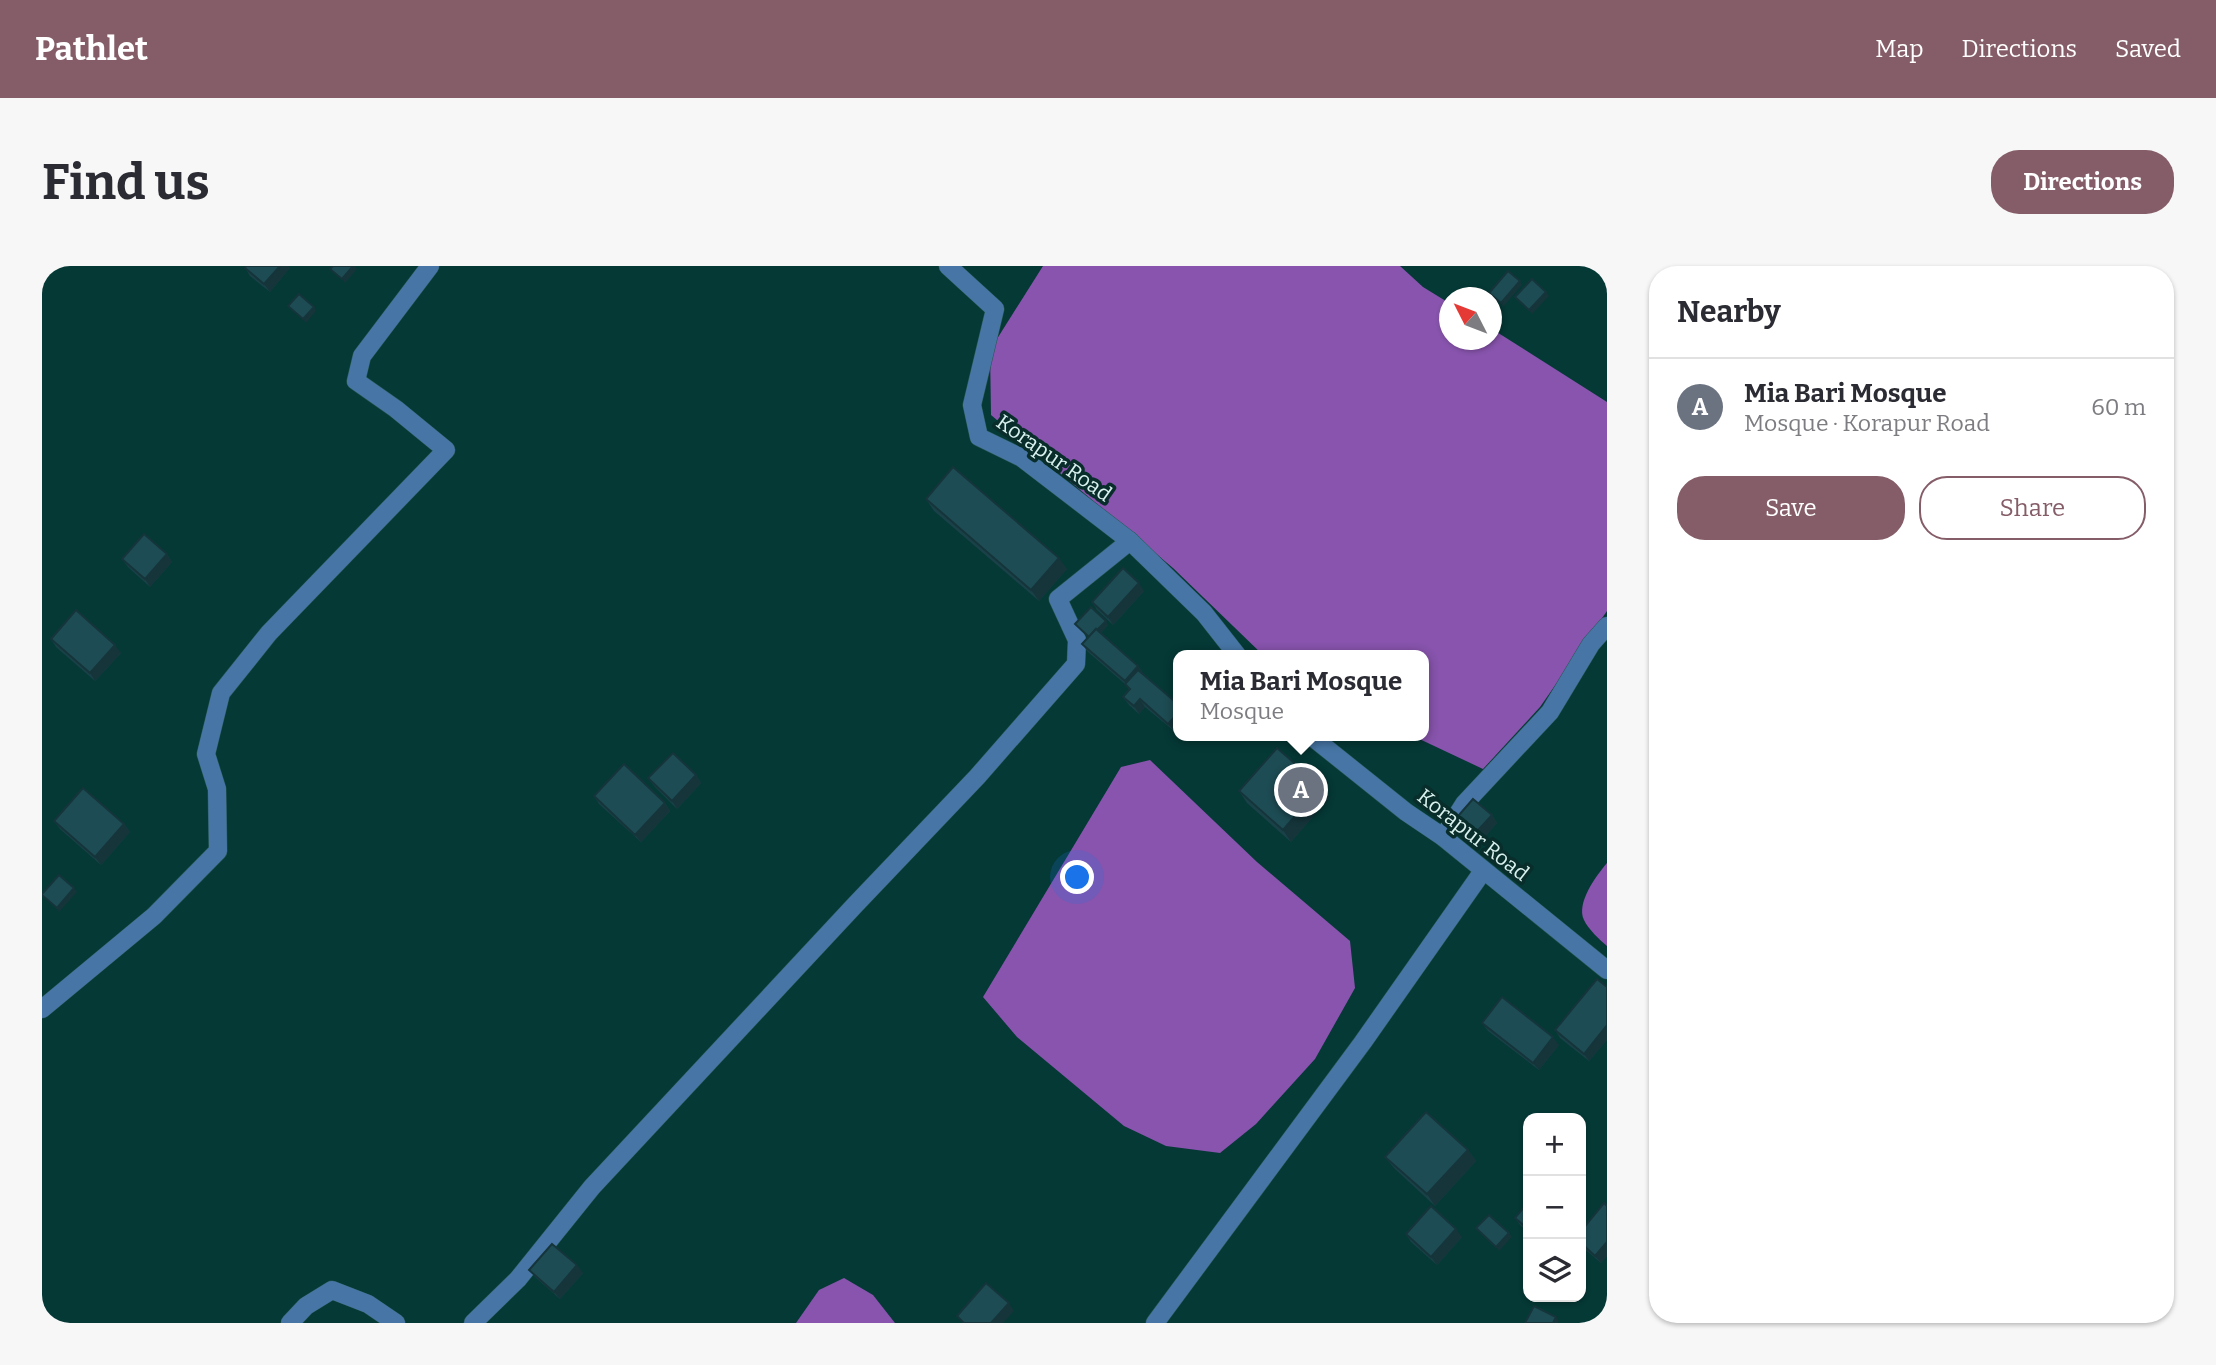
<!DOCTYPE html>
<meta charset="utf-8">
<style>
body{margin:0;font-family:Bitter,serif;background:#f7f7f7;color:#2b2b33}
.controls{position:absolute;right:21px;bottom:21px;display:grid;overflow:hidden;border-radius:14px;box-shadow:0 2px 5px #0004}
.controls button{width:63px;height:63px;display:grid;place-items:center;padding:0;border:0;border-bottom:2px solid #e1e1e2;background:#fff;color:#2b2b33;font:35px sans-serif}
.compass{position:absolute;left:1397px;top:21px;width:63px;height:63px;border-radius:50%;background:#fff;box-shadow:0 2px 5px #0004;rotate:312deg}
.you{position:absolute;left:1036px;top:612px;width:24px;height:24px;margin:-18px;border:5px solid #fff;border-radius:50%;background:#1a73e8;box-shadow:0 0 0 10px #1a73e833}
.badge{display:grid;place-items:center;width:46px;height:46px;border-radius:50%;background:#855d68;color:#fff;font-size:23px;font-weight:700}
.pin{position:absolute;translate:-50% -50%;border:4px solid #fff;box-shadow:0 2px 7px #0006}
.popup{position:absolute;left:1131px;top:384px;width:256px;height:91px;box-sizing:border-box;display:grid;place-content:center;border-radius:14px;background:#fff;filter:drop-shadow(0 2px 5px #0005);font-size:23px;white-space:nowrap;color:#7c7c81}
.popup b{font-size:26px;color:#2b2b33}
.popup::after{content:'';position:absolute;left:50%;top:100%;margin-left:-14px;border:14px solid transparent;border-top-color:#fff}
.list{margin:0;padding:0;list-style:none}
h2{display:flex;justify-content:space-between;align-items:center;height:91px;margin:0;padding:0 28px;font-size:30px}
h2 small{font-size:23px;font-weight:400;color:#7c7c81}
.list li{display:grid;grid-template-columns:46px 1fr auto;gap:21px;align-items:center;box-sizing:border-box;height:98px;padding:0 28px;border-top:2px solid #e1e1e2}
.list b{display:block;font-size:26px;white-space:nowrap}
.list p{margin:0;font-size:23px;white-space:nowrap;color:#7c7c81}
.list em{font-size:23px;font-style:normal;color:#7c7c81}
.actions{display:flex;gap:14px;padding:21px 28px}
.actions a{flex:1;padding:16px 0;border:2px solid #855d68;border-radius:28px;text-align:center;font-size:24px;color:#855d68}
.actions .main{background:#855d68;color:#fff}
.icon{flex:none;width:38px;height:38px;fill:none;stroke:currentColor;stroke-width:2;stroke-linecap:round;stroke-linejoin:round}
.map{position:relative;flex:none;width:1565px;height:1057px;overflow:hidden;border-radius:28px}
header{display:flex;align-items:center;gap:42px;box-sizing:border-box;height:98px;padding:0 35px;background:#855d68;color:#fff}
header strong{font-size:33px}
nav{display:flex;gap:38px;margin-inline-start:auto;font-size:24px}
.intro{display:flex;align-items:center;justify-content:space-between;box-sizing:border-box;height:168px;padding:0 42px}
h1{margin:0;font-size:49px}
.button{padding:18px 32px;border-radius:28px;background:#855d68;color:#fff;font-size:24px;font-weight:700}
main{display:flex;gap:42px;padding:0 42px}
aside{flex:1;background:#fff;border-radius:28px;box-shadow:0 2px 5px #0004}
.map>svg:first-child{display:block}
</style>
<header>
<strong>Pathlet</strong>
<nav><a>Map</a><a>Directions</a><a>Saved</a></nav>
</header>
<div class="intro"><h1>Find us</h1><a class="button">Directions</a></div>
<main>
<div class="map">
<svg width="1565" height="1057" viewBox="0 0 1565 1057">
<rect width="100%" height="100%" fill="#053936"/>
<!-- water -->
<g fill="#8854ad">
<polygon points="1001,0 1358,0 1381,21 1407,37 1408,74 1450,74 1450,63 1565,136 1565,345 1498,441 1441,503 1371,470 1382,470 1382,389 1221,389 1131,302 949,149 948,84"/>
<polygon points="1108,494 1215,596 1308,675 1313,722 1273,793 1214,858 1178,887 1124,880 1082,860 975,771 941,731 1079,501"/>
<path d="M1565,597V680C1558,674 1546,663 1542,654C1534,637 1554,610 1565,597Z"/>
<polygon points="802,1012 831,1029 853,1057 754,1057 777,1024"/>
</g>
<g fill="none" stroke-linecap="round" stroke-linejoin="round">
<!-- minor casing -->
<g stroke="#275754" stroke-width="19">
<g id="minor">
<polyline points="906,0 953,43 930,139 937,171 980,192 1088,275 1162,347 1195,389"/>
<polyline points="1269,470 1364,546 1401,571 1565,704"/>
<polyline points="1401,571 1422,538 1508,446 1549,378 1565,360"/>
<polyline points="0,743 112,650 176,585 175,523 164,488 179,427 227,367 404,184 354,143 314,115 320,90 388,0"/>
<polyline points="248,1057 264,1040 290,1024 326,1038 354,1057"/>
<polyline points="431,1057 476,1013 550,921 813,639 935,511 1034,398 1035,374 1016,333 1088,275"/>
<polyline points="1113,1057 1321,776 1441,605"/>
</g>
</g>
<!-- minor -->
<use href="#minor" stroke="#4776a6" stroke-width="18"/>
</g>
<!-- wall -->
<g fill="#1a4148">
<polygon points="203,2 248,2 228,26 208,10"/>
<polygon points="884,233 1025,303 997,335 892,245"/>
<polygon points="125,288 130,296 108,321 86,301 80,293"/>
<polygon points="1102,325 1071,359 1055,344 1050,336"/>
<polygon points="1033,358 1066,359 1059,367 1096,400 1102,408 1132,465 1103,441 1097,448 1087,439 1081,431 1087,424 1083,418 1046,386 1040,378 1046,371"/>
<polygon points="9,373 79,387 53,415 14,381"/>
<polygon points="654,509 659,517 635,543 612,520 606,512"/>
<polygon points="1197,525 1287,532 1249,576 1205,537"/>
<polygon points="552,530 623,537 628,545 599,576 557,538"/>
<polygon points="1450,549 1455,557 1434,581 1415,565 1410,557"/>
<polygon points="12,555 82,558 88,566 59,599 18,563"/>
<polygon points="1565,721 1565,774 1547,795 1518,772 1513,764"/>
<polygon points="1440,757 1517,779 1497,804 1446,765"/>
<polygon points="1426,884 1434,895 1393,940 1352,902 1343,891"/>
<polygon points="1486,936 1486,966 1478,959 1473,952"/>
<polygon points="1565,940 1565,990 1559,997 1539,980 1539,965"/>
<polygon points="1364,968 1420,971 1395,999 1369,976"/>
<polygon points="487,1004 541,1007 518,1033 493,1011"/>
</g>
<!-- shaded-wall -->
<g fill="#15353b">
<polygon points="238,0 246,0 248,2 228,26 222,18"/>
<polygon points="311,0 313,0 315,3 303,17 300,13"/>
<polygon points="1478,15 1480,19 1461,41 1459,37"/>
<polygon points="1504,26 1507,30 1490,48 1487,44"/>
<polygon points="272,41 274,45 264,57 261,53"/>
<polygon points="125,288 130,296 108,321 103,313"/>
<polygon points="1017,292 1025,303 997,335 989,324"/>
<polygon points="1097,317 1102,325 1071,359 1066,351"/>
<polygon points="1064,355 1066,359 1051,376 1048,372"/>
<polygon points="73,379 79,387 53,415 48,407"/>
<polygon points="1096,400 1102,408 1088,423 1083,415"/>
<polygon points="1098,433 1103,441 1097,448 1092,440"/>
<polygon points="1137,446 1137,460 1132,465 1126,458"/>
<polygon points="654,509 659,517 635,543 630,535"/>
<polygon points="1279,520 1287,532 1249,576 1241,564"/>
<polygon points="623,537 628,545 599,576 593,569"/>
<polygon points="1450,549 1455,557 1434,581 1428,573"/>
<polygon points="82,558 88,566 59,599 53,591"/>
<polygon points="32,622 35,626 17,646 15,642"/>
<polygon points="1565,759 1565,774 1547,795 1542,788"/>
<polygon points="1511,771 1517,779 1497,804 1491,797"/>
<polygon points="1426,884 1434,895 1393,940 1385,928"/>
<polygon points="1414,963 1420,971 1395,999 1389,991"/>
<polygon points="1467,967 1470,971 1457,985 1454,981"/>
<polygon points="1565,976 1565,990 1559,997 1553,990"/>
<polygon points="535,999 541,1007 518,1033 512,1026"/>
<polygon points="967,1037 972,1045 961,1057 949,1057"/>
<polygon points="1514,1051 1517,1055 1516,1057 1511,1057"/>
</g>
<!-- building -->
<g fill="#1e4c54" stroke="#15353b" stroke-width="2">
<polygon points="204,0 238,0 222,18 203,2"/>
<polygon points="291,0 311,0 300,13 288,3"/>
<polygon points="1466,5 1478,15 1459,37 1447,27"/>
<polygon points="1490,13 1504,26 1487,44 1473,31"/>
<polygon points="257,28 272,41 261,53 246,40"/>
<polygon points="911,201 1017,292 989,324 884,233"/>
<polygon points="102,268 125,288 103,313 80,293"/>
<polygon points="1081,302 1097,317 1066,351 1050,336"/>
<polygon points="1049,341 1064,355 1055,364 1054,363 1047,371 1033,358"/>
<polygon points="34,344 73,379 48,407 9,373"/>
<polygon points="1054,363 1096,400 1083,415 1040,378"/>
<polygon points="1096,404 1137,439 1137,446 1126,458 1098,433 1092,440 1081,431 1088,423 1083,418"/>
<polygon points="1235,482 1279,520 1241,564 1197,525"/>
<polygon points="631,487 654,509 630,535 606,512"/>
<polygon points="582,498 623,537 593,569 552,530"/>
<polygon points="41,522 82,558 53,591 12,555"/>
<polygon points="1431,533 1450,549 1428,573 1410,557"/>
<polygon points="17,609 32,622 15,642 0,629 0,628"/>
<polygon points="1555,713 1565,721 1565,759 1542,788 1513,764"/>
<polygon points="1460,731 1511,771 1491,797 1440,757"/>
<polygon points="1384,846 1426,884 1385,928 1343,891"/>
<polygon points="1486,936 1486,963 1473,952"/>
<polygon points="1562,937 1565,940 1565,976 1553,990 1539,977 1539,965"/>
<polygon points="1389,940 1414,963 1389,991 1364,968"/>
<polygon points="1447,949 1467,967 1454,981 1434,962"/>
<polygon points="510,978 535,999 512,1026 487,1004"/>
<polygon points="944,1017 967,1037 949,1057 922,1057 915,1050"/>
<polygon points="1492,1040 1514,1051 1511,1057 1483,1057"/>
</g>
<g text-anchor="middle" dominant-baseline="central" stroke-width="7" stroke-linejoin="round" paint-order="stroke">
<!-- street labels -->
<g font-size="21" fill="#daf2ef" stroke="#082d2b">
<text transform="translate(1012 192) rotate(35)">Korapur Road</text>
<text transform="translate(1431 569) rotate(38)">Korapur Road</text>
</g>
</g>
</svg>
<div class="controls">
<button>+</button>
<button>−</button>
<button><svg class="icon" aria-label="layers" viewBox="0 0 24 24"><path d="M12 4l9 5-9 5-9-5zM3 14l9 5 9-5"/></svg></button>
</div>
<svg class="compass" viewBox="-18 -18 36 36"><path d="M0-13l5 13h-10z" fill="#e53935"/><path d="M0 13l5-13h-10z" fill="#7c7c81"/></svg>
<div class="you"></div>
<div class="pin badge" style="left:1259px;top:524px;background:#6b7280">A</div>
<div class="popup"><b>Mia Bari Mosque</b>Mosque</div>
</div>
<aside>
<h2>Nearby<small></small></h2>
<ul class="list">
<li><span class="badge" style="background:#6b7280">A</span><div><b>Mia Bari Mosque</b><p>Mosque · Korapur Road</p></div><em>60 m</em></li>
</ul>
<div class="actions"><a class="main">Save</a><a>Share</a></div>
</aside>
</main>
